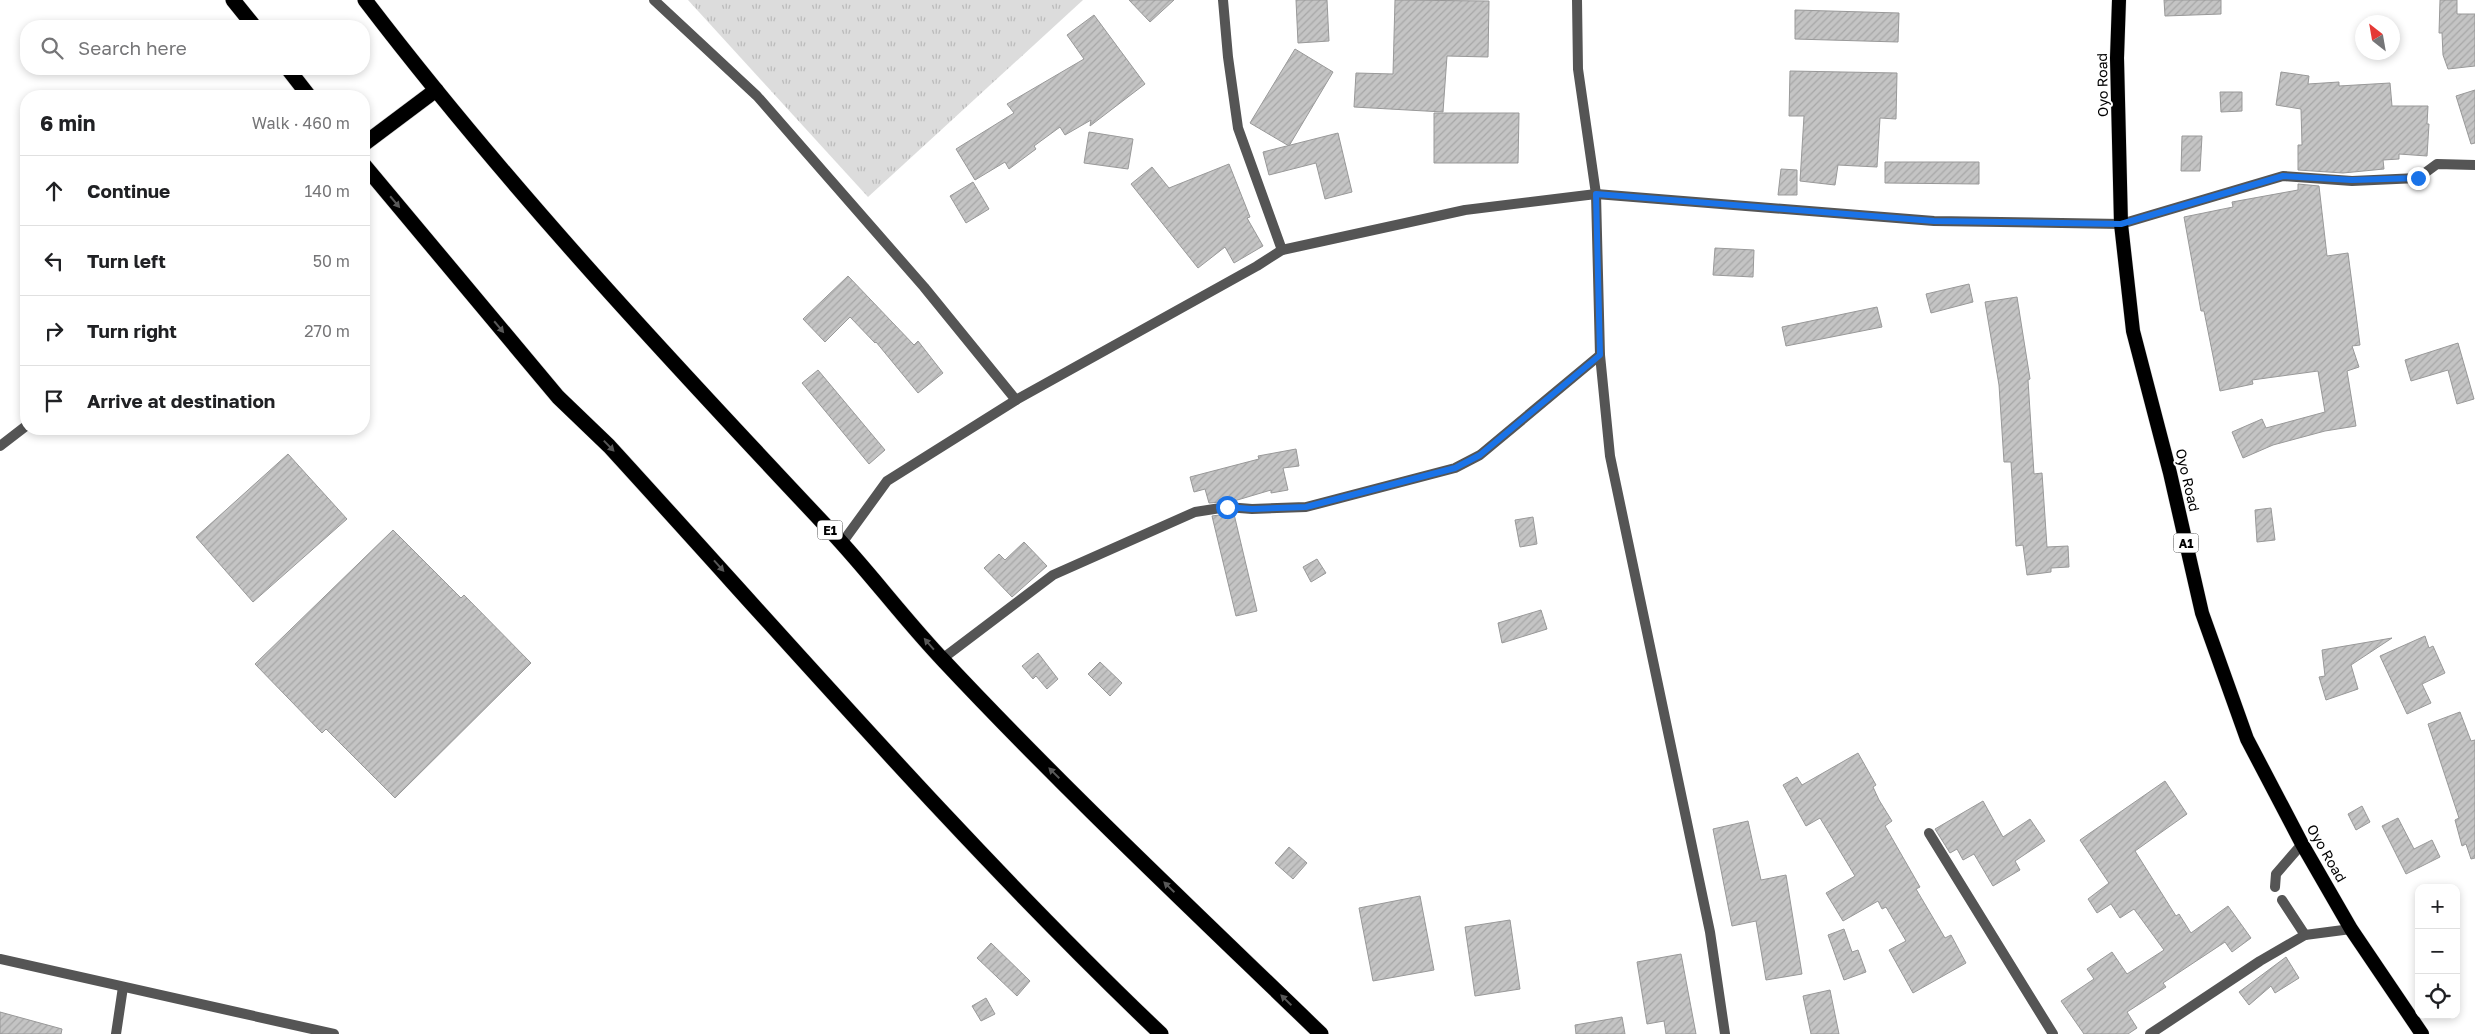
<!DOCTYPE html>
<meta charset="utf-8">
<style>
body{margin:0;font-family:"Golos Text",sans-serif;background:#f2f2f2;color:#202124}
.controls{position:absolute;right:15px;bottom:15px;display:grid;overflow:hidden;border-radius:10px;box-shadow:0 2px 8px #0003}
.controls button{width:45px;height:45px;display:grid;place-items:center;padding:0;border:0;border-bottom:1px solid #e0e0e0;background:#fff;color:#202124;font:25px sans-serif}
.compass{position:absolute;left:2355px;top:15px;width:45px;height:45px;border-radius:50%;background:#fff;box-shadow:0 2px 8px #0003;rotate:329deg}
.stop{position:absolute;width:15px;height:15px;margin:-11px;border:4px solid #1a73e8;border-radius:50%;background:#fff}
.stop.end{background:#1a73e8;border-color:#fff;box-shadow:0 1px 5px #0008}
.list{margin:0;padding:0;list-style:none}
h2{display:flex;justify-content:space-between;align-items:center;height:65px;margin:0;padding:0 20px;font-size:21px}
h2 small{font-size:16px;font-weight:400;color:#757577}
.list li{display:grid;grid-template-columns:32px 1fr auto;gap:15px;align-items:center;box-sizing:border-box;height:70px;padding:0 20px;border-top:1px solid #e0e0e0}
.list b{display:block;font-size:19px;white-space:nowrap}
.list em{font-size:16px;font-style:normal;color:#757577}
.icon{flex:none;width:28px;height:28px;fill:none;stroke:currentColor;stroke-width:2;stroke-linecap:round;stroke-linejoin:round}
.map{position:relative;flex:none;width:2475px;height:1034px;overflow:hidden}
.search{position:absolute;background:#fff;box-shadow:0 2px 8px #0003;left:20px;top:20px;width:350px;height:55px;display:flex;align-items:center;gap:12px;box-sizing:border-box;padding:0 18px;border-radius:20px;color:#757577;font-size:19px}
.panel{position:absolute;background:#fff;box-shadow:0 2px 8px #0003;left:20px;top:90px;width:350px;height:345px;border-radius:20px}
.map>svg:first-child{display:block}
</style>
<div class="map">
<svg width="2475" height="1034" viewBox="0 0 2475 1034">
<defs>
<pattern id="grass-tufts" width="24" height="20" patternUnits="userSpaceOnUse" patternTransform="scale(1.25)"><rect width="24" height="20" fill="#dcdcdc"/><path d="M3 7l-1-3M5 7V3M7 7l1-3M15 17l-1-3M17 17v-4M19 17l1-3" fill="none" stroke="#bbb"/></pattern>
<pattern id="building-hatch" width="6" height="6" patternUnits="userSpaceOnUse" patternTransform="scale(1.25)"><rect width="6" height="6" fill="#c4c4c4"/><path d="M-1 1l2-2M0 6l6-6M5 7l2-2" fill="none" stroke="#a7a7a7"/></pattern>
</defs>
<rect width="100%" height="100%" fill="#fff"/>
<!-- grass -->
<polygon fill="url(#grass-tufts)" points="688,0 1083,0 868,197"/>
<!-- building -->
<g fill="url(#building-hatch)" stroke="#999">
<polygon points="1129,0 1174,0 1150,22"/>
<polygon points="1296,0 1327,0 1329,41 1298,43"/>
<polygon points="1395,0 1489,1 1488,57 1447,56 1443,112 1354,107 1356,73 1393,74"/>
<polygon points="2164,0 2221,0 2221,14 2165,16"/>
<polygon points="2440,0 2457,0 2457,14 2475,14 2475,66 2448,69 2443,55 2442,33 2439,33"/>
<polygon points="1795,10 1899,13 1898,42 1795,39"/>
<polygon points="1094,15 1145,84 1090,126 1091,120 1065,135 1060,127 1034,146 1036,149 1009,169 1005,162 975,180 956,149 1014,113 1007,104 1084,59 1067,35"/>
<polygon points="1295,49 1333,72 1289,146 1250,123"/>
<polygon points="1790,71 1897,73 1896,119 1880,118 1877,167 1838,165 1835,185 1800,181 1804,116 1789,116"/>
<polygon points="2281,72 2309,76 2308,84 2339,82 2339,86 2390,83 2392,106 2428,106 2427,124 2429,124 2427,156 2399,154 2399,159 2383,160 2384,169 2343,173 2298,170 2298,145 2302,145 2301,109 2276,105"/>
<polygon points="2475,90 2475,143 2471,144 2456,96"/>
<polygon points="2220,92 2242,92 2242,111 2221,112"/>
<polygon points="1434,113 1519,113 1518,163 1434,163"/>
<polygon points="1089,132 1133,139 1128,169 1084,163"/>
<polygon points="1338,133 1352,192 1325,199 1316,163 1269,175 1263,152"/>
<polygon points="2182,136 2202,136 2200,171 2181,171"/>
<polygon points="1885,162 1979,162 1979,184 1885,183"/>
<polygon points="1229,164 1250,217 1247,218 1263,246 1234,263 1225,247 1198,268 1131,184 1152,167 1169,188"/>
<polygon points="1781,169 1797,170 1797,195 1778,195"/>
<polygon points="973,182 989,209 966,223 950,196"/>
<polygon points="2298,184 2319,186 2327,256 2348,253 2360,345 2352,346 2359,367 2347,371 2356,426 2325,431 2273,445 2243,458 2232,432 2262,419 2266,428 2325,412 2318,371 2252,380 2253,384 2220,391 2204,311 2201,311 2184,217 2233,207 2232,202 2298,190"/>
<polygon points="1715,248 1754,250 1753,277 1713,275"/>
<polygon points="848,276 914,345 918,341 943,373 918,393 876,342 875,343 850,317 825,342 803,319"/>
<polygon points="1969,284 1973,302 1931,313 1926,294"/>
<polygon points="2017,297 2030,379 2028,380 2034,474 2042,473 2047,547 2068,546 2069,567 2051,568 2051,572 2027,575 2023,545 2016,546 2011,462 2004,462 1999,385 1985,302"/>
<polygon points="1877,307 1882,327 1786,346 1782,327"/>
<polygon points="2458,343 2474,399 2457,404 2448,370 2411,381 2405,360"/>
<polygon points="818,370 885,450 869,464 802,383"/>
<polygon points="1296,449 1299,466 1283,468 1288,490 1271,493 1271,490 1234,501 1209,503 1205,489 1194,492 1190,477 1259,459 1258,456"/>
<polygon points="288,454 347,519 253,602 196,537"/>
<polygon points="2271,508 2275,540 2257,542 2255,510"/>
<polygon points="1227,514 1234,514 1257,611 1236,616 1212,516"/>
<polygon points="1533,517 1537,544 1520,547 1515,520"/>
<polygon points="393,530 461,598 464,595 531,663 395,798 326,729 322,733 255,664"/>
<polygon points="1024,542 1047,566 1012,597 984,568 999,554 1005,560"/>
<polygon points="1317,559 1326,573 1311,582 1303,567"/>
<polygon points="1541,610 1547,629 1502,643 1498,623"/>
<polygon points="2425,636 2429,648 2433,646 2445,673 2422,684 2431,703 2407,714 2380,656"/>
<polygon points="2392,638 2351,665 2358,689 2326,700 2319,677 2325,676 2322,650"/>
<polygon points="1038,653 1058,679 1047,689 1036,676 1033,679 1022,666"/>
<polygon points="1100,662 1122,683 1110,696 1088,674"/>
<polygon points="2460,712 2471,741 2475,740 2475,858 2471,859 2466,844 2462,846 2455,820 2459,818 2428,724"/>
<polygon points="1858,753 1876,785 1873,787 1879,800 1892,821 1885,826 1920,887 1916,889 1945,938 1951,935 1966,963 1913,993 1889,950 1906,941 1886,907 1882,909 1878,901 1843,921 1826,893 1855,876 1820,818 1806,826 1783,785 1797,777 1802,785"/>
<polygon points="2165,781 2187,814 2135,851 2176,916 2179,914 2191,933 2228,906 2251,938 2232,952 2225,942 2163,983 2166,987 2127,1012 2137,1028 2128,1034 2084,1034 2061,1001 2094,979 2087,969 2112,952 2127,974 2164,950 2134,909 2120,918 2111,904 2097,913 2088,899 2109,883 2080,840"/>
<polygon points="1983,801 2003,837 2030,819 2045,841 2015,861 2020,870 1993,886 1974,854 1963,860 1957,849 1950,853 1935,829"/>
<polygon points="2362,806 2370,822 2356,830 2348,814"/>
<polygon points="2398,818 2414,849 2432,840 2440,857 2406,874 2382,826"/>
<polygon points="1748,821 1761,880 1786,875 1802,974 1766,980 1756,921 1732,926 1713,829"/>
<polygon points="1289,847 1307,863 1293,879 1275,863"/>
<polygon points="1420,896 1434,970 1373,981 1359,908"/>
<polygon points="1510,920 1520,989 1475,996 1465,927"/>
<polygon points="1844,929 1852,952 1858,950 1866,972 1844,980 1828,935"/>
<polygon points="991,943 1030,981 1017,996 977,958"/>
<polygon points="1681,954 1696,1034 1666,1034 1664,1021 1647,1024 1637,962"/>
<polygon points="2286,957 2299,978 2275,993 2271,986 2249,1005 2239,992"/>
<polygon points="1830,990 1839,1034 1811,1034 1803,996"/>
<polygon points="986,998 995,1014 981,1021 972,1006"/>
<polygon points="0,1012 62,1029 61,1034 0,1034"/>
<polygon points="1622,1017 1625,1034 1576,1034 1575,1025"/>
</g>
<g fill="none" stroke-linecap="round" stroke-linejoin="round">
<!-- trunk casing -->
<g stroke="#dbdbdb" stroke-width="15">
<polyline id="trunk" points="2119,0 2117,58 2121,224 2133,331 2170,473 2202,613 2247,739 2302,844 2351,929 2422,1034"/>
</g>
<!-- motorway casing -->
<g stroke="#dbdbdb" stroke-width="16">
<g id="motorway">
<polyline points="233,0 254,26"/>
<path d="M365,0C507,186 667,357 827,527C868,570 903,618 944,661C1065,790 1194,911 1321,1034"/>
<polyline points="288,69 309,96"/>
<polyline points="364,144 436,90"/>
<path d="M364,165L558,397L609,446C790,644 967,849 1161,1034"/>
</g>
</g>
<!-- service -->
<g stroke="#555" stroke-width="10">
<polyline points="2275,887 2276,874 2302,844"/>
<polyline points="2282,900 2305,935"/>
</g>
<!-- minor -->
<g stroke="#555" stroke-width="10">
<polyline points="654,0 757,96 924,287 1016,400"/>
<polyline points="1223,0 1228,57 1238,128 1282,250"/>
<polyline points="1577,0 1578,69 1596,194 1600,355 1610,456 1710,932 1725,1034"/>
<polyline points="0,446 26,426"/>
<polyline points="842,543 887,481 1016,400 1257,266 1282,250 1465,210 1596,194 1934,221 2121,224 2283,176 2352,181 2418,178 2437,164 2475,165"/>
<polyline points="942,659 1053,575 1195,512 1227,507 1252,509 1306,507 1455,468 1480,455 1600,355"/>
<polyline points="1929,833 2053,1034"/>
<polyline points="0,959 334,1034"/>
<polyline points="116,1034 123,987"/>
<polyline points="2150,1034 2260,961 2305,935 2351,929"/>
</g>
<!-- trunk -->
<use href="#trunk" stroke="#000" stroke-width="14"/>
<!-- motorway -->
<use href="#motorway" stroke="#000" stroke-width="15"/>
</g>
<!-- one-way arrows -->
<defs><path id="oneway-solid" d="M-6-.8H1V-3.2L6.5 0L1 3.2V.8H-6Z" transform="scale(1.25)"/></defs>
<g fill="#595959">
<use href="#oneway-solid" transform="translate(395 202) rotate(50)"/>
<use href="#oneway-solid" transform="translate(499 327) rotate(50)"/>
<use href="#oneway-solid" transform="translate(609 446) rotate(46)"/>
<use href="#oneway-solid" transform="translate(719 566) rotate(48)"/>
<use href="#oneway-solid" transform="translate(929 644) rotate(-131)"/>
<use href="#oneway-solid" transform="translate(1054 773) rotate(-135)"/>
<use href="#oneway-solid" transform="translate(1169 887) rotate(-136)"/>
<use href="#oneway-solid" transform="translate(1286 1000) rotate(-136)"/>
</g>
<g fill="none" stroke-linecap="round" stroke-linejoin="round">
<!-- route -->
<polyline stroke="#1a73e8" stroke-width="6" points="1227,507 1252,509 1306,507 1455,468 1480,455 1600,355 1596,194 1934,221 2121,224 2283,176 2352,180 2418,178"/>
</g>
<g text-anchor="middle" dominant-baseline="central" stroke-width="4" stroke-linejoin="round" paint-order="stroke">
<!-- shield labels -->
<g fill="#fff" stroke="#4c4c4c" stroke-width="1">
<rect x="817.5" y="520.5" width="25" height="19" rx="4"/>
<rect x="2173.5" y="533.5" width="25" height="19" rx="4"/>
</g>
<g font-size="12" font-weight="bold" fill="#000">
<text x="830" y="530">E1</text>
<text x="2186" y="543">A1</text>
</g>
<!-- street labels -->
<g font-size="14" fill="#000" stroke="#fff">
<text transform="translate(2102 85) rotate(-91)">Oyo Road</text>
<text transform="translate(2188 480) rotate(77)">Oyo Road</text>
<text transform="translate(2327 853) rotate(60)">Oyo Road</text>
</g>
</g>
</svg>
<div class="controls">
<button>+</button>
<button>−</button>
<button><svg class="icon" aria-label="locate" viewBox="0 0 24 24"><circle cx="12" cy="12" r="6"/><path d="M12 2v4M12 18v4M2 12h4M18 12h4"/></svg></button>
</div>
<svg class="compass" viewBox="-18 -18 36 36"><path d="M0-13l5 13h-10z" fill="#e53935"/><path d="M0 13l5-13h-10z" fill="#757577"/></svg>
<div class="stop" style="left:1227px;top:507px"></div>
<div class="stop end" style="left:2418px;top:178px"></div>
<div class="search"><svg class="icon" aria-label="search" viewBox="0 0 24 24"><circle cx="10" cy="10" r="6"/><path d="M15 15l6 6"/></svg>Search here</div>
<section class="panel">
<h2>6 min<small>Walk · 460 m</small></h2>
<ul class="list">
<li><svg class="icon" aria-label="ahead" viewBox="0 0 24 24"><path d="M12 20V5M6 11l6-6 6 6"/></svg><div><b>Continue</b></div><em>140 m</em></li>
<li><svg class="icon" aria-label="left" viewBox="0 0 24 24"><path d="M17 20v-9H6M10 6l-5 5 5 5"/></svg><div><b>Turn left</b></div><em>50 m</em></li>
<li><svg class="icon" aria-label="right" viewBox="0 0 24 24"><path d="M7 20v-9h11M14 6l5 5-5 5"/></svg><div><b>Turn right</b></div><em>270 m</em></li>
<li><svg class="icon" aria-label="arrive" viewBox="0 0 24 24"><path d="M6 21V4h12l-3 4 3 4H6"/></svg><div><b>Arrive at destination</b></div></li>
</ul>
</section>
</div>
